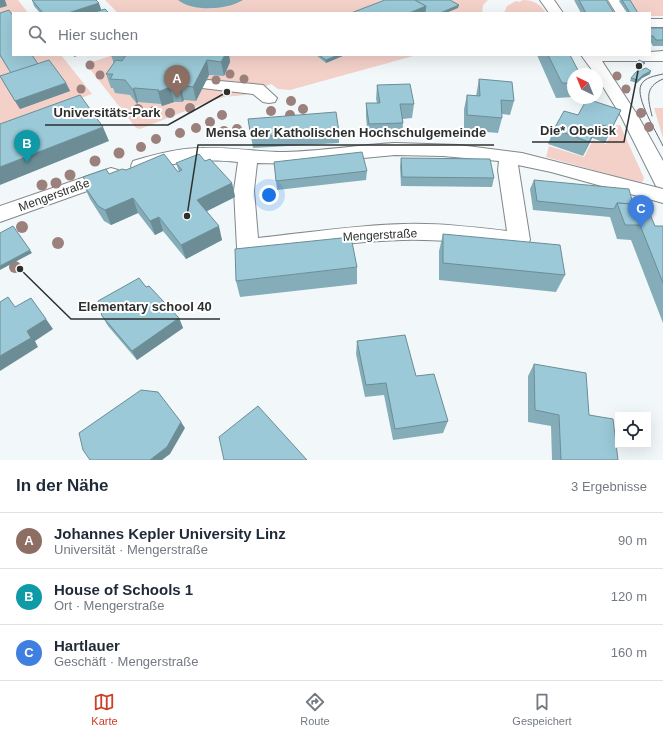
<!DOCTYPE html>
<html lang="de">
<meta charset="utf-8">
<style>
body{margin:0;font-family:Arial,sans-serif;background:#f2f2f3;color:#1f2937}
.controls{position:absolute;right:12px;bottom:12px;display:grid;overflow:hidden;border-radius:0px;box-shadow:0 4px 16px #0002}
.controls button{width:36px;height:36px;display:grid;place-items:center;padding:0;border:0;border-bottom:1px solid #e0e1e3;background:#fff;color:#1f2937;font:20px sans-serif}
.compass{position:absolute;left:567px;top:68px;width:36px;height:36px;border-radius:50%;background:#fff;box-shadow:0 4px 16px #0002;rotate:317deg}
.you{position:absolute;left:269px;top:195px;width:14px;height:14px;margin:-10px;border:3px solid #fff;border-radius:50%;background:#1a73e8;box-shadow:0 0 0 6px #1a73e833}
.badge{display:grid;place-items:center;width:26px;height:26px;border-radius:50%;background:#cb4027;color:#fff;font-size:13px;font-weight:700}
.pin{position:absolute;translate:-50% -33px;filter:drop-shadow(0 1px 2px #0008)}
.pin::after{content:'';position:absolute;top:21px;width:14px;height:12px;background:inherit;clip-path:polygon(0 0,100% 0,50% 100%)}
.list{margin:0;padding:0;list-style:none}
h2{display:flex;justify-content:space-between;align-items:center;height:52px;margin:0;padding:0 16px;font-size:17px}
h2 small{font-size:13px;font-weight:400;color:#747a83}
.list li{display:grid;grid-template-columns:26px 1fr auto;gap:12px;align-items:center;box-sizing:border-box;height:56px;padding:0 16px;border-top:1px solid #e0e1e3}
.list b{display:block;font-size:15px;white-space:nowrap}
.list p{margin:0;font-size:13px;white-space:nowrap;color:#747a83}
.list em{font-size:13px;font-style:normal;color:#747a83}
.icon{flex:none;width:22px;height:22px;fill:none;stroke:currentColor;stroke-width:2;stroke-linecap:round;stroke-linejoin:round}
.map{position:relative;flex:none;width:663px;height:460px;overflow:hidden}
.search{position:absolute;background:#fff;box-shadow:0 4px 16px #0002;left:12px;right:12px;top:12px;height:44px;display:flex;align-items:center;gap:10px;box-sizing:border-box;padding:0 14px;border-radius:0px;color:#747a83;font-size:15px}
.sheet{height:220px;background:#fff}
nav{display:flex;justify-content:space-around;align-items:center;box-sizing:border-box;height:56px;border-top:1px solid #e0e1e3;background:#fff;font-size:11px;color:#747a83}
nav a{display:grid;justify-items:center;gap:2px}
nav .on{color:#cb4027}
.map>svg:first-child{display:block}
</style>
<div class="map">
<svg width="663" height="460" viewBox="0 0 663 460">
<rect width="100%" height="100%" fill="#f2f8fa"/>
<!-- green -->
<g fill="#f3d1c9">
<polygon points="0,0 18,0 28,13 13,13 13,55 61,55 92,94 0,127"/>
<polygon points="105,0 488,0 483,5 482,13 118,13"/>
<path d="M523,0C534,0 540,4 546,13H504L507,6L516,1L519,2Z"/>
<polygon points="618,0 663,0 663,16 650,16 650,13 626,13"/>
<polygon points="113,55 417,55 290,90 278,89 271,84 245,95 224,97 213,100 140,129 136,128 86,64"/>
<polygon points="654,108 663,108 663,138"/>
<polygon points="616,125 620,125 644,178 643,181 641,183 546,157 549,146 584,157 593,140 606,144"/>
</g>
<!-- water -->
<path fill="#79a6b3" d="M178,0H243C227,10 193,12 178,0Z"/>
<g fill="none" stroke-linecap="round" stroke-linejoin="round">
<!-- minor casing -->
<g stroke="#828789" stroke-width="2">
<g id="minor">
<polygon points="540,0 554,0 563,13 549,13"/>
<polygon points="608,0 622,0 630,13 616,13"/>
<rect x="650" y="19" width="13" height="8"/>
<polygon points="663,51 663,61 602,61 638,116 663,161 663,188 656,186 621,116 597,77 597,74 595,74 581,55 650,55 650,52"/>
<polygon points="208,80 263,85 277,98 275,102 269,103 263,102 253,94 202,88 200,85 202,82"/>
<path d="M395,143L459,145L522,153L663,189V203L551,172L518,165L530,240L527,246L519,248C481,244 442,239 403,240C351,241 300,250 248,256L240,254L237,248L234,190L238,162C201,158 176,162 140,172L133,171L131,166L133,161C156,154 179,148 202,148C230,147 257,152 285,152C322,151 358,145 395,143ZM395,155L443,156L499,161L498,170L507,231C473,227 438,223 404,224C355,225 306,233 258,238L254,190L257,163L300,164Z"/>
<polygon points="111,168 118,170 121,175 118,180 0,222 0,206"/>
</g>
</g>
<!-- minor -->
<use href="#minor" fill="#fff" fill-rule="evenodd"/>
<!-- tram -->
<g stroke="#66696a" stroke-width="1">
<path d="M663,74C655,76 645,77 641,85C635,98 657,133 663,146"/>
<path d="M652,116C648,99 644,87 663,79"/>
</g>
</g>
<!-- trees -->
<g fill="#9b807c">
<circle cx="90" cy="65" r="4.5"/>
<circle cx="230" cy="74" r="4.5"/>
<circle cx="100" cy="75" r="4.5"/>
<circle cx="617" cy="76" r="4.5"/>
<circle cx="244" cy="79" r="4.5"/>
<circle cx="216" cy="80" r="4.5"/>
<circle cx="81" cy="89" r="4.5"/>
<circle cx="626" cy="89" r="4.5"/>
<circle cx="291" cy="101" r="5"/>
<circle cx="190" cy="108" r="5"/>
<circle cx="138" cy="109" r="5"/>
<circle cx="303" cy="109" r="5"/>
<circle cx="154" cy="111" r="5"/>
<circle cx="271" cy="111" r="5"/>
<circle cx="170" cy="113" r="5"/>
<circle cx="641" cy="113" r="5"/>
<circle cx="222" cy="115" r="5"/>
<circle cx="290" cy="115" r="5"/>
<circle cx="210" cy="122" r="5"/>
<circle cx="649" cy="127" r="5"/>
<circle cx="196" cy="128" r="5"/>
<circle cx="237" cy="129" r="5"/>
<circle cx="224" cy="131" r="5"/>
<circle cx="180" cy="133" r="5"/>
<circle cx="156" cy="139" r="5"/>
<circle cx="141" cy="147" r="5"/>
<circle cx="119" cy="153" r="5.5"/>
<circle cx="95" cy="161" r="5.5"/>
<circle cx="70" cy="175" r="5.5"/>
<circle cx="56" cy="183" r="5.5"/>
<circle cx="42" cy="185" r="5.5"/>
<circle cx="22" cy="227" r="6"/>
<circle cx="58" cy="243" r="6"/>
<circle cx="15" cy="267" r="6"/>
</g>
<!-- wall -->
<g fill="#85adb9">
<polygon points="32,0 96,0 101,10 109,13 40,13 34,6"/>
<polygon points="574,0 606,0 614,13 581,13"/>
<polygon points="620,0 630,0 638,13 627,13 619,1"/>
<polygon points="0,13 13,55 38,64 66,83 70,91 20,109 5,85 0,76 11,73 0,56"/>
<polygon points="650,28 663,28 663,46 653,46 650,41"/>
<polygon points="111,55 229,55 230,62 224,76 209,75 196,101 184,100 182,102 174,102 162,106 161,104 138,102 137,104 130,95 115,93 113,88 111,88 106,74 114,64"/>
<polygon points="316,55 345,55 326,63"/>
<polygon points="537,55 570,55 573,74 573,97 556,98"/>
<polygon points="636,63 645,63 643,66 640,68 635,66"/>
<polygon points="650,74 642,78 637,83 630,81 631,78"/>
<polygon points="479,79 514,101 510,115 502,114 502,118 498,133 464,130 464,109 467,95 476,96"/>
<polygon points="377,85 414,104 412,118 403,119 403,123 402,137 368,138 366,117 366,103 377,103 376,99"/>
<polygon points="621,110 605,143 592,138 583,156 548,144 554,129 578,115"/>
<polygon points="248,119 339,132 339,143 253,148"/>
<polygon points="401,158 494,178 492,187 401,186 400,167"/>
<polygon points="205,161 232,183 235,197 207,211 222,240 186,259 163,231 155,235 138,213 111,225 104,221 90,199 83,184 86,183 83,177 109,174 126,170 178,172 179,172 176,163"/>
<polygon points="274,162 367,171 366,180 277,190"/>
<polygon points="534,180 633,204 655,226 663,226 663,323 631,240 617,239 610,217 533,210 530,189"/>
<polygon points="443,234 565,275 556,292 439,280 439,251"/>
<polygon points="357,267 357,284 240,297 236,281"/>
<polygon points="146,287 179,318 183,328 137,360 108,326 102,316"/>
<polygon points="357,341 416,376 448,421 443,433 393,440 384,395 365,397 356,354"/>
<polygon points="534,364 589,415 618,460 552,460 551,426 528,422 528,376"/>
</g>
<!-- shaded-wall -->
<g fill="#6c8d96">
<polygon points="0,0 5,0 7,6 0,8"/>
<polygon points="99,3 102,12 97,13 68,13"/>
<polygon points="459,5 458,8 446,13 440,13"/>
<polygon points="426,6 425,13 409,13"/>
<polygon points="74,55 80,55 74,57"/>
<polygon points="225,55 229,55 230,62 224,76 221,62"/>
<polygon points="338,55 345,55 326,63 326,60"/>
<polygon points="207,60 209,75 196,101 193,87"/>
<polygon points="651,71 650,74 642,78 637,83 638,80 643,75"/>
<polygon points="66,83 70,91 20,109 15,101"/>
<polygon points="180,85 184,100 182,102 179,88"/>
<polygon points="170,87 174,102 162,106 158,92"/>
<polygon points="134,88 138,102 137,104 133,90"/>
<polygon points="599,124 583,156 589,142"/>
<polygon points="103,127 109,141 0,185 0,167"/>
<polygon points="232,183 235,197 201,214 197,200"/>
<polygon points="133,198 138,213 111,225 105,210"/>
<polygon points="159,217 163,231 155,235 150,221"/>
<polygon points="219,226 222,240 186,259 181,245"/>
<polygon points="30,250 32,253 0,270 0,266"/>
<polygon points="179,318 183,328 137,360 132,351"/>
<polygon points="46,319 53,329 35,341 38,347 0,371 0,356 27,331"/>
<polygon points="181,422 185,428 170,454 162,460 150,460"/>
</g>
<!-- building -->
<g fill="#9bc9d7" stroke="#6c8d96">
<polygon points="32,0 96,0 99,3 68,13 43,13"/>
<polygon points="385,0 415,0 426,6 409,13 351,13"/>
<polygon points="415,0 450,0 459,5 440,13 422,13 425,12 426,6"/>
<polygon points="579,0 606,0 614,13 586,13"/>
<polygon points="622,0 630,0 638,13 630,13"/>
<polygon points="105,9 109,13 92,13"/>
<polygon points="9,10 13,16 13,55 32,55 38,64 11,73 0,55 0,13"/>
<polygon points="650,28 663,28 663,40 656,40 653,36 650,36"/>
<polygon points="126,55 225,55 221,62 207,60 193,87 180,85 179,88 170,87 158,92 159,90 134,88 133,90 125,80 110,79 113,74 106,74 116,60 122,61"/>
<polygon points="319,55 338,55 326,60"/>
<polygon points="548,55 570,55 580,74 573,74 573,83 562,83"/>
<polygon points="49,60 66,83 15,101 0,76"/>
<polygon points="639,60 645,63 642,65 636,63"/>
<polygon points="646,68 651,71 643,75 638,80 631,78 636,72"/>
<polygon points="479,79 512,82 514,101 501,100 502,118 467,115 467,95 480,96"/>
<polygon points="410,84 414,104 400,104 403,123 369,124 366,103 380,103 377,85"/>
<polygon points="80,95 103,127 0,167 0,124"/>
<polygon points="587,99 621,110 612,128 599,124 589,142 554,129 564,111 578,115"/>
<polygon points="336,112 339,132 251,137 248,119"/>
<polygon points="362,152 367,171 276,181 274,162"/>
<polygon points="164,154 178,172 182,170 176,163 199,154 205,161 210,159 232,183 197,200 219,226 181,245 159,217 150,221 133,198 105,210 98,206 83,184 86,182 83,177 106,169 109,174 122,169 126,170"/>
<polygon points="401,158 490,159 494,178 402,177"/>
<polygon points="534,180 629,189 633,204 617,203 614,209 537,201"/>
<polygon points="617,203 646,205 655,226 663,226 663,283 640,225 625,225"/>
<polygon points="13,226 30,250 0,266 0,233"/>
<polygon points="443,234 560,245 565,275 443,263"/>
<polygon points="351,237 357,267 236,281 235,249"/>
<polygon points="139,278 146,287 149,286 179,318 132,351 102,316 98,301"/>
<polygon points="8,297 15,307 31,298 46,319 27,331 31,338 0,356 0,302"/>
<polygon points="405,335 416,376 434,374 448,421 395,429 386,383 366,385 357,341"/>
<polygon points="534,364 586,373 589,415 613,419 618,460 561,460 559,415 535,410"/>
<polygon points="141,390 158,392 181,422 167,447 150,460 90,460 83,450 79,433"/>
<polygon points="258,406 307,460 224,460 219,437"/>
</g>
<g text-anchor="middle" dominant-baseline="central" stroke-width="4" stroke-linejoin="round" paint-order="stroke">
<!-- street labels -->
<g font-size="12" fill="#2e3030" stroke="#fff">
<text transform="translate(54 195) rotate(-20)">Mengerstraße</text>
<text transform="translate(380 235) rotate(-3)">Mengerstraße</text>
</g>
</g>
<!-- callouts -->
<path fill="none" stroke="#2e3030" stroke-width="1.5" d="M227 92L168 125H45M639 66L624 142H532M187 216L198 145H494M20 269L71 319H220"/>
<g fill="#2e3030" stroke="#fff" stroke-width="1.5">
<circle cx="227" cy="92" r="4"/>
<circle cx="639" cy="66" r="4"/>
<circle cx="187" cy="216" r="4"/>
<circle cx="20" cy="269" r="4"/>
</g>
<g font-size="13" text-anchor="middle" font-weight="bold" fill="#2e3030" stroke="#fff" stroke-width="4" stroke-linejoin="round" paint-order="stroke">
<text x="107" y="117">Universitäts-Park</text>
<text x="578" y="135">Die* Obelisk</text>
<text x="346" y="137">Mensa der Katholischen Hochschulgemeinde</text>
<text x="145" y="311">Elementary school 40</text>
</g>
</svg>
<div class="controls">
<button><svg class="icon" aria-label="locate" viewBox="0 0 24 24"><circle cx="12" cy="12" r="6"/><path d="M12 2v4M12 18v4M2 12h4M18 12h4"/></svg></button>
</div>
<svg class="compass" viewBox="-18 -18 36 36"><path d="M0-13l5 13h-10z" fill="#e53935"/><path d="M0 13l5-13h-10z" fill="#747a83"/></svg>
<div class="you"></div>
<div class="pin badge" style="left:177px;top:98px;background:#8d6e63">A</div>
<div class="pin badge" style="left:27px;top:163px;background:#0f9aa8">B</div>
<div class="pin badge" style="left:641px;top:228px;background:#3f7fe0">C</div>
<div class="search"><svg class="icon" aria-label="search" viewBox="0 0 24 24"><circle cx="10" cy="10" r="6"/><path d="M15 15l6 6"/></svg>Hier suchen</div>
</div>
<section class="sheet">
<h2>In der Nähe<small>3 Ergebnisse</small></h2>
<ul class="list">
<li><span class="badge" style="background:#8d6e63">A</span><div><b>Johannes Kepler University Linz</b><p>Universität · Mengerstraße</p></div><em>90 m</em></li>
<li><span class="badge" style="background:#0f9aa8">B</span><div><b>House of Schools 1</b><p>Ort · Mengerstraße</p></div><em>120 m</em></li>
<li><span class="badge" style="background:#3f7fe0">C</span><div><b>Hartlauer</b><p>Geschäft · Mengerstraße</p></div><em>160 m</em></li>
</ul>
</section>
<nav>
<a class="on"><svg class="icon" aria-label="map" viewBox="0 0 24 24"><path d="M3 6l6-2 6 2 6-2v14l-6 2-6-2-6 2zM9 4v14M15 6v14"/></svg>Karte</a>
<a><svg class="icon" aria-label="directions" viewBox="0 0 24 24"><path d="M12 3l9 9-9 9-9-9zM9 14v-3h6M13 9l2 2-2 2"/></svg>Route</a>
<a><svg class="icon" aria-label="saved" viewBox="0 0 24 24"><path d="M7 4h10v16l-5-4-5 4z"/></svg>Gespeichert</a>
</nav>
